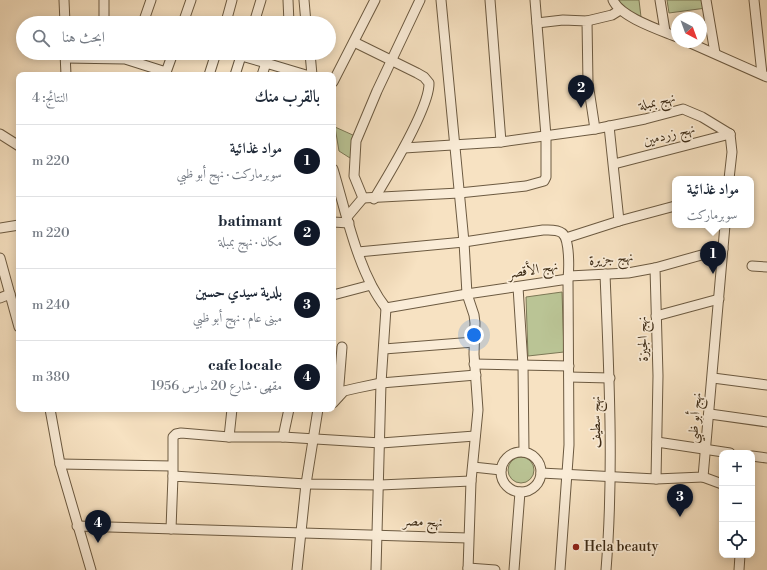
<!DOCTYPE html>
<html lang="ar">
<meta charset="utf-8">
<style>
body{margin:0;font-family:"Libre Bodoni",Amiri,serif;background:#f6f6f7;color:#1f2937;direction:rtl}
.controls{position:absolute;right:12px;bottom:12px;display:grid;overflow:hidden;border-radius:8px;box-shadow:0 2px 10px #0003}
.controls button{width:36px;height:36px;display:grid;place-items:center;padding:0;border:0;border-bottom:1px solid #e0e1e3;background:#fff;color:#1f2937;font:20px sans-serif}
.compass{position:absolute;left:671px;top:12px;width:36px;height:36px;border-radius:50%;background:#fff;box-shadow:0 2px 10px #0003;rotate:139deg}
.you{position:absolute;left:474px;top:335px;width:14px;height:14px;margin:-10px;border:3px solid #fff;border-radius:50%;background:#1a73e8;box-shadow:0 0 0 6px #1a73e833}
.badge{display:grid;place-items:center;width:26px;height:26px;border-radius:50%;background:#111827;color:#fff;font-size:13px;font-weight:700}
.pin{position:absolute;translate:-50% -33px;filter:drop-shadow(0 1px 2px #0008)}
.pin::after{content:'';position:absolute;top:21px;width:14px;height:12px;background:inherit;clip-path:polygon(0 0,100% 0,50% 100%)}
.popup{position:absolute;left:672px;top:176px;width:82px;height:52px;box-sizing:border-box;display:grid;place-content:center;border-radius:8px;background:#fff;filter:drop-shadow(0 1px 3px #0005);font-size:13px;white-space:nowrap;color:#747a83}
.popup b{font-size:15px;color:#1f2937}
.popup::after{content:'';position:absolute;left:50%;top:100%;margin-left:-8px;border:8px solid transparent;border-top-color:#fff}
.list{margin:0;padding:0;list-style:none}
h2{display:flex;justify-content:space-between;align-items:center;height:52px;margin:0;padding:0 16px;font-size:17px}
h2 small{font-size:13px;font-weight:400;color:#747a83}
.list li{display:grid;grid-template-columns:26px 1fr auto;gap:12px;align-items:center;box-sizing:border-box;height:72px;padding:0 16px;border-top:1px solid #e0e1e3}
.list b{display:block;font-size:15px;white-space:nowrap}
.list p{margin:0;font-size:13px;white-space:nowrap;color:#747a83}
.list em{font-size:13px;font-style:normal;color:#747a83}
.icon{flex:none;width:22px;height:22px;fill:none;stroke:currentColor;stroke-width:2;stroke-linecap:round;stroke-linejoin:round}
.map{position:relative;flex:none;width:767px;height:570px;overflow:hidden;direction:ltr}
.search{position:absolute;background:#fff;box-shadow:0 2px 10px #0003;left:16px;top:16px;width:320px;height:44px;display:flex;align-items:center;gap:10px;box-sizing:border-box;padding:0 14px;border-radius:22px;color:#747a83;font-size:15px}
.panel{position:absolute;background:#fff;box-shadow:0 2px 10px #0003;left:16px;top:72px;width:320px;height:340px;border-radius:8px;direction:rtl}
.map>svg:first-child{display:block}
</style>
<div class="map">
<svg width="767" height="570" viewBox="0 0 767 570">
<rect width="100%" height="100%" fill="#f7e2c2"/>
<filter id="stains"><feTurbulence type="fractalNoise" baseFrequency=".005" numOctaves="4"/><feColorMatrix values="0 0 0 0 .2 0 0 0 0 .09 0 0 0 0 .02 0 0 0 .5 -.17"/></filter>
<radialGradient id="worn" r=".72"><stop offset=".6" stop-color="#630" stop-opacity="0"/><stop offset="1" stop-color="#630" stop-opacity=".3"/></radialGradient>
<!-- green -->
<g fill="#bac495" stroke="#7c7856">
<polygon points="619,0 639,0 641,17 620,9"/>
<polygon points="667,0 704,0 706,8 669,13"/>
<polygon points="335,127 355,136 350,158 339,151"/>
<polygon points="562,292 564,352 528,356 526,297"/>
<circle cx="521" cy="470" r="13"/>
</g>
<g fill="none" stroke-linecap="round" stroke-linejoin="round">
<!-- minor casing -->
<g stroke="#6c5a41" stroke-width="11">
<g id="minor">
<polyline points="64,0 65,23"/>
<polyline points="288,0 289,23"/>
<polyline points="304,0 306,23"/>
<polyline points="441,0 464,242 467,294 474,315 475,323 474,354 478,410 471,481 468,570"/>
<polyline points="490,0 501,142"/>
<path d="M613,0C620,17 660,30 677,37"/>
<polyline points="660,0 665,31"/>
<polyline points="706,0 715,53"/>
<polyline points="754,0 762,74"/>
<polyline points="587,21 612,15 620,10"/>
<polyline points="226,22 232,0"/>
<polyline points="104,23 104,0"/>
<polyline points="143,23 151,0"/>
<polyline points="183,23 191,0"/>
<polyline points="254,23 261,0"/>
<polyline points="537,23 563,20 587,21 588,83 595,129"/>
<path d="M354,42L417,73L424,77L429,83C430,107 388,176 374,199"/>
<polyline points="688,42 767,77"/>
<polyline points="65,53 66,75"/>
<polyline points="231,53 266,63"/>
<polyline points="310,53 312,75"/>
<polyline points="66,58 125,59 166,72"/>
<polyline points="165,75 173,53"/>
<polyline points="209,75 216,53"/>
<polyline points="235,75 241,56"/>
<polyline points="262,75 266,63 306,75"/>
<polyline points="333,82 375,0"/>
<polyline points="0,134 19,146"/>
<polyline points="404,148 501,142 595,129 645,119 683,109 702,117 730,134"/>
<polyline points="614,164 730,134"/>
<path d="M333,169C346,212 358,273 386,308L467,294L568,279L569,445L560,570"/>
<polyline points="729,179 732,152 730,134"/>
<polyline points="363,198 459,193 526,186 544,181 546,177 546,136 535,0"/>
<polyline points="347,217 363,198 354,176 356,141 377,91 420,0"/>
<polyline points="619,221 675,206"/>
<polyline points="333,222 349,223"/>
<polyline points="0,228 19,225"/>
<polyline points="566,238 619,221 609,126"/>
<path d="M358,252L464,242L543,230C549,230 557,229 562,233C570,239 569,269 568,279"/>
<polyline points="0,258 19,327"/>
<polyline points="752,266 767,267"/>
<path d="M605,274C609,373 614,471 606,570"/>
<polyline points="569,276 628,273 655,268"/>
<polyline points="518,287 523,365 524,452"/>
<polyline points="333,295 371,285"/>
<polyline points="0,298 10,294"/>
<polyline points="656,316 719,299"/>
<polyline points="384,349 474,342"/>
<polyline points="474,364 569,366"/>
<polyline points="569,377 610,378"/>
<polyline points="713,378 767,385"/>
<polyline points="338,397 342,347"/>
<polyline points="333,403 344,391 357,388 381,383 476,375"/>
<polyline points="50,409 60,464 91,570"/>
<polyline points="710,414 767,422"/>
<polyline points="229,437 232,409"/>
<polyline points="283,437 289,409"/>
<polyline points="657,442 730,453"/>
<circle cx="521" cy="472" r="20"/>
<polyline points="752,456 767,458"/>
<polyline points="60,464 172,466"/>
<polyline points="473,467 501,470"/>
<polyline points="541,473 656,479 703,477 725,225"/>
<polyline points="173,476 173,437 176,434 181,433 229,437 283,437 381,443 475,436"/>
<polyline points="703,477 722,484"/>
<polyline points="656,479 658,376 655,268 723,249"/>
<polyline points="77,526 468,538"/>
<polyline points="171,529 173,476 306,484 380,485 471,481"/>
<polyline points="468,568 495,570"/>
<polyline points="297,570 306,484 318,409"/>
<polyline points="376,570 381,383 386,308"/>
<polyline points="514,570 520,492"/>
<polyline points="739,570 740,555"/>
</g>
</g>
<!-- minor -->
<use href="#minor" stroke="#faecd7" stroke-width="9"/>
</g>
<!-- markers -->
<circle fill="#8f2418" stroke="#faecd7" stroke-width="1.5" cx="576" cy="547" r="4"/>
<g text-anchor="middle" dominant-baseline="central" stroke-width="3.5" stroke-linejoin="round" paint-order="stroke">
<!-- street labels -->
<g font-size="14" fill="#3e2c16" stroke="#faecd7">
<text transform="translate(657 102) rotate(-14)">نهج بمبلة</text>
<text transform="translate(669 135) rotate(-14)">نهج زردمين</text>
<text transform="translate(611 259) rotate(-5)">نهج جزيرة</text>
<text transform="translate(533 270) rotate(-9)">نهج الأقصر</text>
<text transform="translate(643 339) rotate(-92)">نهج الجيزة</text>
<text transform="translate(695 418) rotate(-85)">نهج أبو ظبي</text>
<text transform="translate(596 422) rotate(-90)">نهج سطيف</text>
<text transform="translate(423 522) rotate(2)">نهج مصر</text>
</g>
<!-- poi labels -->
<g font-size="14" fill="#3e2c16" stroke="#faecd7" text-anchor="start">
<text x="584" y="547">Hela beauty</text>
</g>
</g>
<rect width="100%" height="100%" filter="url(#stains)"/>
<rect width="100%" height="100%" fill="url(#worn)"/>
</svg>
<div class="controls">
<button>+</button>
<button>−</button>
<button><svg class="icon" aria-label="locate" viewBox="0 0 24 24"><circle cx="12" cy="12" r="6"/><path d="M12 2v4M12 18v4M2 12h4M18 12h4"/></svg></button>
</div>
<svg class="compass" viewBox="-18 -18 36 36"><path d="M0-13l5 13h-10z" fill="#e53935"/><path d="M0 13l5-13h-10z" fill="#747a83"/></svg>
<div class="you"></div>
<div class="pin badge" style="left:713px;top:274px">1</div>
<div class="popup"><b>مواد غذائية</b>سوبرماركت</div>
<div class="pin badge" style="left:581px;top:108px">2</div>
<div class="pin badge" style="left:680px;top:517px">3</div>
<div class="pin badge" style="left:98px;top:543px">4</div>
<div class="search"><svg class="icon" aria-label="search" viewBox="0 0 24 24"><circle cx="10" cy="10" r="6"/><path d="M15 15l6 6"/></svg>ابحث هنا</div>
<section class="panel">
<h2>بالقرب منك<small>النتائج: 4</small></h2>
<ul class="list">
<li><span class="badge">1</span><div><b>مواد غذائية</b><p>سوبرماركت · نهج أبو ظبي</p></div><em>220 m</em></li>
<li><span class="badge">2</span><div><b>batimant</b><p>مكان · نهج بمبلة</p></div><em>220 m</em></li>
<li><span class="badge">3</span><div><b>بلدية سيدي حسين</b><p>مبنى عام · نهج أبو ظبي</p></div><em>240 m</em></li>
<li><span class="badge">4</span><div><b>cafe locale</b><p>مقهى · شارع 20 مارس 1956</p></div><em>380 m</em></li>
</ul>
</section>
</div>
